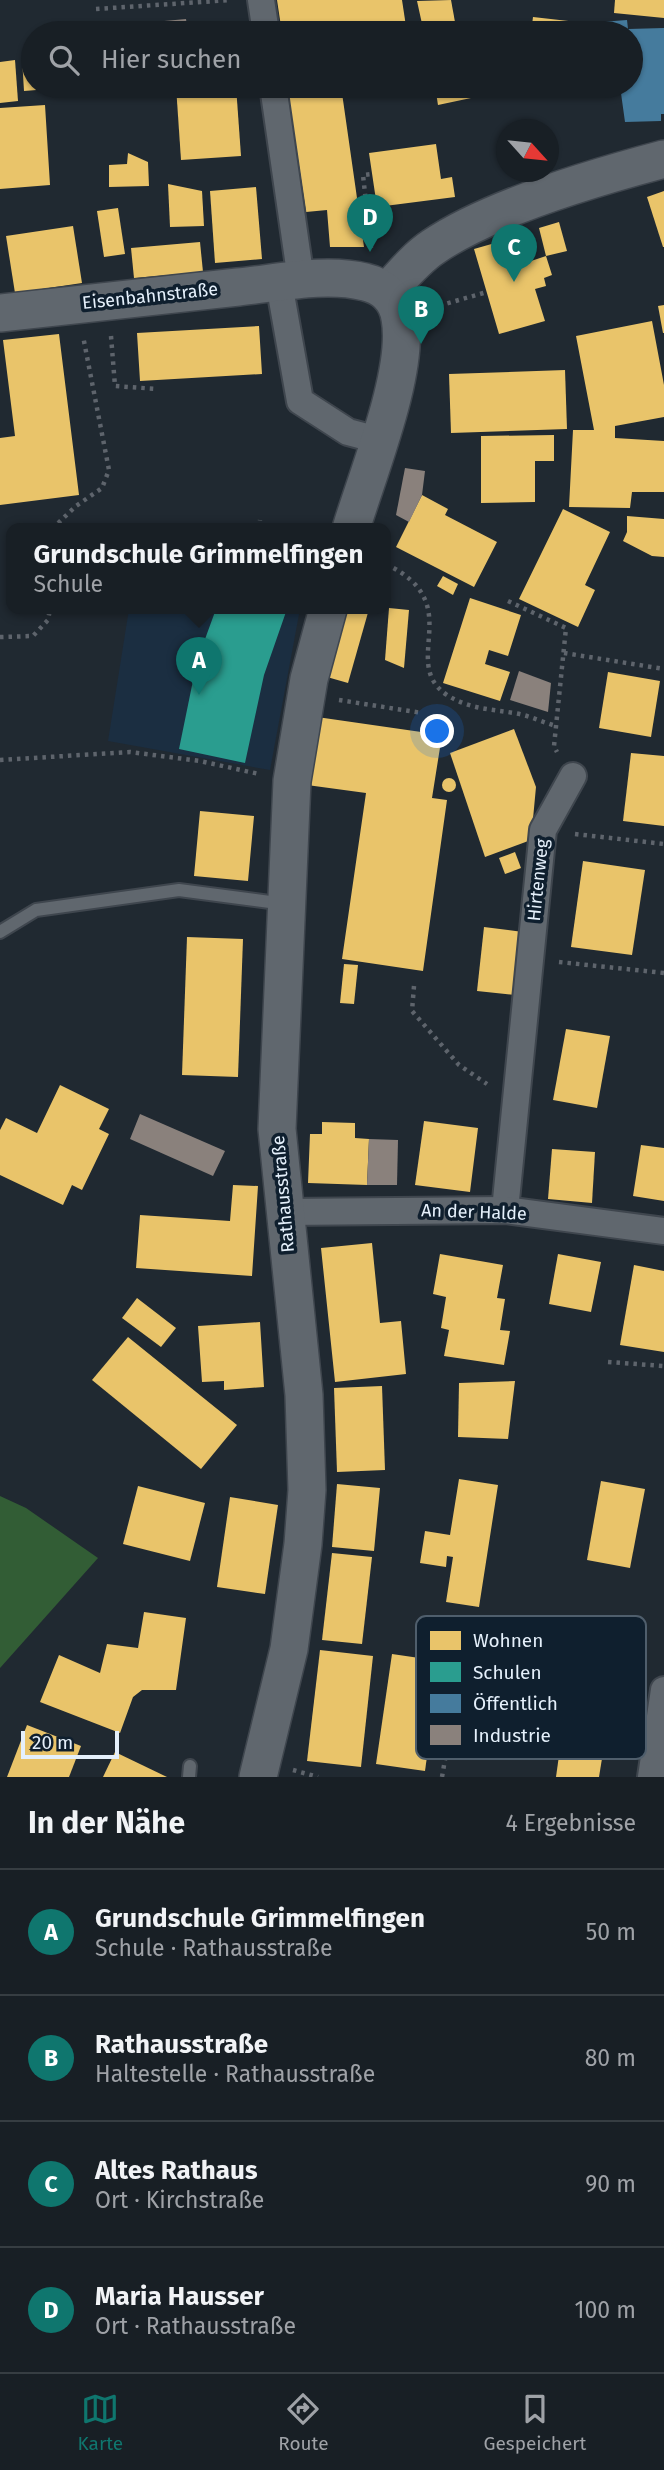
<!DOCTYPE html>
<html lang="de">
<meta charset="utf-8">
<style>
body{margin:0;font-family:"Fira Sans",sans-serif;background:#21272d;color:#f1f3f6}
.compass{position:absolute;left:496px;top:119px;width:63px;height:63px;border-radius:50%;background:#181f25;box-shadow:0 2px 5px #0004;rotate:117deg}
.scale{position:absolute;left:21px;bottom:18px;width:98px;box-sizing:border-box;padding-left:7px;border:4px solid #e5f0fb;border-top:0;font-size:19px;line-height:24px;white-space:nowrap;color:#e5f0fb;-webkit-text-stroke:5px #0f1f2e;paint-order:stroke}
.you{position:absolute;left:438px;top:732px;width:24px;height:24px;margin:-18px;border:5px solid #fff;border-radius:50%;background:#1a73e8;box-shadow:0 0 0 10px #1a73e833}
.badge{display:grid;place-items:center;width:46px;height:46px;border-radius:50%;background:#0f766e;color:#fff;font-size:23px;font-weight:700}
.pin{position:absolute;translate:-50% -58px;filter:drop-shadow(0 2px 4px #0008)}
.pin::after{content:'';position:absolute;top:37px;width:24px;height:21px;background:inherit;clip-path:polygon(0 0,100% 0,50% 100%)}
.popup{position:absolute;left:6px;top:523px;width:385px;height:91px;box-sizing:border-box;display:grid;place-content:center;border-radius:14px;background:#181f25;filter:drop-shadow(0 2px 5px #0005);font-size:23px;white-space:nowrap;color:#9fa2a7}
.popup b{font-size:26px;color:#f1f3f6}
.popup::after{content:'';position:absolute;left:50%;top:100%;margin-left:-14px;border:14px solid transparent;border-top-color:#181f25}
.list{margin:0;padding:0;list-style:none}
h2{display:flex;justify-content:space-between;align-items:center;height:91px;margin:0;padding:0 28px;font-size:30px}
h2 small{font-size:23px;font-weight:400;color:#9fa2a7}
.list li{display:grid;grid-template-columns:46px 1fr auto;gap:21px;align-items:center;box-sizing:border-box;height:126px;padding:0 28px;border-top:2px solid #363d42}
.list b{display:block;font-size:26px;white-space:nowrap}
.list p{margin:0;font-size:23px;white-space:nowrap;color:#9fa2a7}
.list em{font-size:23px;font-style:normal;color:#9fa2a7}
.icon{flex:none;width:38px;height:38px;fill:none;stroke:currentColor;stroke-width:2;stroke-linecap:round;stroke-linejoin:round}
.map{position:relative;flex:none;width:664px;height:1777px;overflow:hidden}
.search{position:absolute;background:#181f25;box-shadow:0 2px 5px #0004;left:21px;right:21px;top:21px;height:77px;display:flex;align-items:center;gap:18px;box-sizing:border-box;padding:0 24px;border-radius:38px;color:#9fa2a7;font-size:26px}
.sheet{height:595px;background:#181f25}
nav{display:flex;justify-content:space-around;align-items:center;box-sizing:border-box;height:98px;border-top:2px solid #363d42;background:#181f25;font-size:19px;color:#9fa2a7}
nav a{display:grid;justify-items:center;gap:4px}
nav .on{color:#0f766e}
.map>svg:first-child{display:block}
</style>
<div class="map">
<svg width="664" height="1777" viewBox="0 0 664 1777">
<rect width="100%" height="100%" fill="#202931"/>
<!-- built -->
<polygon fill="#1b2e41" points="129,609 300,609 270,770 108,741"/>
<!-- forest -->
<polygon fill="#325d35" points="0,1496 26,1508 98,1558 0,1668"/>
<!-- homes -->
<g fill="#e9c46a">
<polygon points="277,0 402,0 407,33 282,33"/>
<polygon points="451,0 457,33 424,33 417,1"/>
<polygon points="615,0 664,0 664,18 614,13"/>
<polygon points="533,17 586,23 585,33 531,33"/>
<polygon points="33,57 33,86 62,88 24,91 22,58"/>
<polygon points="15,60 18,101 0,103 0,62"/>
<polygon points="176,86 236,86 241,156 181,160"/>
<polygon points="287,86 341,86 364,247 330,247 327,210 306,212"/>
<polygon points="395,86 423,86 424,92 397,96"/>
<polygon points="435,86 468,86 471,98 438,105"/>
<polygon points="526,86 580,86 579,93"/>
<polygon points="45,105 50,185 0,189 0,108"/>
<polygon points="436,144 441,179 452,177 455,197 377,207 369,153"/>
<polygon points="128,153 148,162 149,186 109,187 109,165 127,164"/>
<polygon points="168,184 202,191 204,226 170,227"/>
<polygon points="256,187 262,259 215,263 210,191"/>
<polygon points="664,191 664,247 663,247 647,197"/>
<polygon points="118,208 125,254 104,257 97,211"/>
<polygon points="559,222 567,251 546,256 539,228"/>
<polygon points="73,226 82,283 15,293 6,236"/>
<polygon points="520,236 528,262 546,256 552,275 544,278 546,286 535,289 545,321 499,334 474,249"/>
<polygon points="200,242 203,272 134,278 131,248"/>
<polygon points="664,305 664,333 663,333 658,306"/>
<polygon points="652,321 664,385 664,417 615,426 615,438 664,441 664,492 632,492 630,508 569,507 573,430 594,430 576,336"/>
<polygon points="259,326 262,374 140,381 137,333"/>
<polygon points="59,334 79,495 0,505 0,438 15,436 3,340"/>
<polygon points="565,370 567,429 451,433 449,374"/>
<polygon points="554,435 554,461 535,461 535,502 481,503 481,436"/>
<polygon points="422,495 448,509 445,515 497,542 474,587 396,547"/>
<polygon points="563,509 610,532 585,585 595,590 578,627 519,599"/>
<polygon points="627,516 664,519 664,557 652,556 623,541 627,532"/>
<polygon points="443,576 458,584 453,595 437,586"/>
<polygon points="470,598 521,615 508,656 489,650 485,664 510,672 500,701 443,683"/>
<polygon points="389,608 409,610 404,668 385,660"/>
<polygon points="347,609 369,609 348,683 327,677"/>
<polygon points="608,672 660,681 651,737 599,728"/>
<polygon points="317,717 442,735 432,798 447,800 423,971 342,959 366,793 307,785"/>
<polygon points="514,729 536,787 531,840 485,857 450,753"/>
<polygon points="631,753 664,756 664,826 623,821"/>
<circle cx="449" cy="785" r="7"/>
<polygon points="200,811 254,816 248,881 194,876"/>
<polygon points="515,852 521,868 505,874 499,858"/>
<polygon points="583,861 645,870 632,955 571,947"/>
<polygon points="484,927 523,932 515,995 477,991"/>
<polygon points="187,937 243,939 238,1077 182,1075"/>
<polygon points="344,964 358,965 354,1004 340,1003"/>
<polygon points="566,1029 610,1036 597,1108 553,1100"/>
<polygon points="60,1085 109,1109 99,1129 109,1134 82,1190 72,1185 63,1205 0,1175 0,1130 6,1118 37,1133"/>
<polygon points="424,1121 478,1128 470,1192 415,1185"/>
<polygon points="322,1122 355,1123 355,1138 369,1139 367,1185 308,1183 310,1134 322,1134"/>
<polygon points="641,1145 664,1148 664,1201 633,1196"/>
<polygon points="552,1149 595,1152 592,1203 548,1199"/>
<polygon points="233,1185 258,1186 252,1276 136,1268 140,1215 230,1221"/>
<polygon points="372,1243 380,1323 401,1321 406,1374 335,1382 321,1248"/>
<polygon points="440,1254 503,1265 497,1298 505,1299 500,1330 510,1331 504,1365 444,1356 449,1330 441,1328 446,1297 433,1294"/>
<polygon points="558,1254 601,1262 591,1312 549,1304"/>
<polygon points="634,1265 664,1271 664,1352 620,1345"/>
<polygon points="137,1298 176,1328 161,1347 122,1318"/>
<polygon points="260,1322 264,1387 224,1390 224,1381 202,1382 198,1326"/>
<polygon points="128,1337 237,1425 201,1469 92,1380"/>
<polygon points="515,1381 508,1439 458,1437 459,1383"/>
<polygon points="382,1386 385,1470 337,1472 334,1388"/>
<polygon points="459,1479 498,1485 479,1607 446,1602 453,1557 447,1556 446,1567 420,1563 425,1531 450,1535"/>
<polygon points="601,1481 645,1489 630,1568 587,1560"/>
<polygon points="337,1484 380,1488 374,1551 332,1547"/>
<polygon points="138,1486 205,1503 190,1561 123,1544"/>
<polygon points="230,1497 278,1505 265,1594 217,1587"/>
<polygon points="332,1553 372,1557 362,1644 322,1640"/>
<polygon points="144,1612 186,1618 176,1690 142,1690 133,1697 120,1733 40,1702 59,1655 100,1673 107,1644 138,1648"/>
<polygon points="576,1630 620,1638 609,1704 565,1696"/>
<polygon points="320,1650 373,1656 361,1767 307,1761"/>
<polygon points="392,1654 440,1661 425,1771 376,1764"/>
<polygon points="27,1725 81,1746 69,1777 7,1777"/>
<polygon points="562,1734 605,1740 599,1777 556,1777"/>
<polygon points="115,1752 167,1777 103,1777"/>
</g>
<!-- schools -->
<polygon fill="#2a9d8f" points="216,609 287,609 264,675 245,763 179,749 197,661"/>
<!-- public -->
<polygon fill="#457b9d" points="627,20 628,29 664,28 664,114 661,114 661,121 625,122 620,86 631,86 631,33 602,33 601,22"/>
<!-- industry -->
<g fill="#8a817c">
<polygon points="186,19 188,33 78,33 77,29"/>
<polygon points="405,468 425,471 422,495 409,522 396,515"/>
<polygon points="519,671 551,683 548,712 510,700"/>
<polygon points="140,1114 225,1151 213,1176 130,1139"/>
<polygon points="369,1139 398,1140 397,1185 367,1185"/>
<polygon points="440,1661 472,1665 462,1738 430,1733"/>
</g>
<g fill="none" stroke-linecap="round" stroke-linejoin="round">
<!-- lane casing -->
<g stroke="#3f464e" stroke-width="16">
<g id="lane">
<polyline points="0,932 36,910 179,890 285,904"/>
<polyline points="189,1777 190,1766"/>
</g>
</g>
<!-- street casing -->
<g stroke="#3f464e" stroke-width="30">
<g id="street">
<polyline points="261,0 266,33"/>
<polyline points="273,86 301,280"/>
<polyline points="279,283 300,401 348,432 378,440"/>
<polyline points="505,1210 543,830 573,776"/>
<polyline points="284,1212 505,1210 664,1231"/>
<polyline points="651,1777 664,1690"/>
</g>
</g>
<!-- secondary casing -->
<g stroke="#3f464e" stroke-width="40">
<g id="secondary">
<path d="M387,292C401,277 415,259 433,247C490,208 596,177 664,159"/>
<path d="M0,313C79,304 158,295 238,287C278,283 326,272 365,282C383,286 397,299 400,318C410,371 367,475 351,529"/>
<polyline points="258,1777 289,1649 303,1544 307,1490 304,1395 277,1129 292,781 309,679 328,609"/>
</g>
</g>
<!-- path -->
<g stroke="#5e646c" stroke-width="4.5" stroke-dasharray="3.5 5" stroke-linecap="butt">
<polyline points="96,9 231,0"/>
<polyline points="371,248 363,175 372,174"/>
<polyline points="431,308 487,292"/>
<polyline points="111,336 115,386 157,389"/>
<polyline points="52,529 76,506 102,488 109,470 83,336"/>
<polyline points="259,529 260,520"/>
<path d="M386,564C469,604 398,662 447,695C469,709 490,709 514,713C528,715 542,722 556,726"/>
<polyline points="508,601 566,628 554,746 557,752"/>
<polyline points="0,637 33,636 48,620 50,609"/>
<polyline points="564,653 664,669"/>
<polyline points="339,700 422,713"/>
<polyline points="0,760 130,752 200,761 259,774"/>
<polyline points="575,834 664,844"/>
<polyline points="559,962 664,973"/>
<polyline points="414,986 412,1011 459,1065 487,1084"/>
<polyline points="608,1362 664,1366"/>
<polyline points="293,1770 318,1777"/>
<polyline points="442,1777 447,1748"/>
</g>
<!-- lane -->
<use href="#lane" stroke="#60676e" stroke-width="12"/>
<!-- street -->
<use href="#street" stroke="#60676e" stroke-width="26"/>
<!-- secondary -->
<use href="#secondary" stroke="#60676e" stroke-width="37"/>
</g>
<g text-anchor="middle" dominant-baseline="central" stroke-width="7" stroke-linejoin="round" paint-order="stroke">
<!-- street labels -->
<g font-size="18" fill="#e5f0fb" stroke="#0f1f2e">
<text transform="translate(150 296) rotate(-6)">Eisenbahnstraße</text>
<text transform="translate(538 880) rotate(-84)">Hirtenweg</text>
<text transform="translate(283 1194) rotate(-95)">Rathausstraße</text>
<text transform="translate(474 1212) rotate(2)">An der Halde</text>
</g>
</g>
<!-- legend -->
<rect x="416" y="1616" width="230" height="143" rx="10" fill="#0f1f2e" stroke="#4f5e6c" stroke-width="2"/>
<rect x="430" y="1631" width="31" height="19" fill="#e9c46a"/>
<rect x="430" y="1662" width="31" height="20" fill="#2a9d8f"/>
<rect x="430" y="1694" width="31" height="19" fill="#457b9d"/>
<rect x="430" y="1725" width="31" height="20" fill="#8a817c"/>
<g font-size="19" fill="#e5f0fb">
<text x="473" y="1647">Wohnen</text>
<text x="473" y="1679">Schulen</text>
<text x="473" y="1710">Öffentlich</text>
<text x="473" y="1742">Industrie</text>
</g>
</svg>
<svg class="compass" viewBox="-18 -18 36 36"><path d="M0-13l5 13h-10z" fill="#e53935"/><path d="M0 13l5-13h-10z" fill="#9fa2a7"/></svg>
<div class="scale">20 m</div>
<div class="you"></div>
<div class="pin badge" style="left:199px;top:695px">A</div>
<div class="popup"><b>Grundschule Grimmelfingen</b>Schule</div>
<div class="pin badge" style="left:421px;top:344px">B</div>
<div class="pin badge" style="left:514px;top:282px">C</div>
<div class="pin badge" style="left:370px;top:252px">D</div>
<div class="search"><svg class="icon" aria-label="search" viewBox="0 0 24 24"><circle cx="10" cy="10" r="6"/><path d="M15 15l6 6"/></svg>Hier suchen</div>
</div>
<section class="sheet">
<h2>In der Nähe<small>4 Ergebnisse</small></h2>
<ul class="list">
<li><span class="badge">A</span><div><b>Grundschule Grimmelfingen</b><p>Schule · Rathausstraße</p></div><em>50 m</em></li>
<li><span class="badge">B</span><div><b>Rathausstraße</b><p>Haltestelle · Rathausstraße</p></div><em>80 m</em></li>
<li><span class="badge">C</span><div><b>Altes Rathaus</b><p>Ort · Kirchstraße</p></div><em>90 m</em></li>
<li><span class="badge">D</span><div><b>Maria Hausser</b><p>Ort · Rathausstraße</p></div><em>100 m</em></li>
</ul>
</section>
<nav>
<a class="on"><svg class="icon" aria-label="map" viewBox="0 0 24 24"><path d="M3 6l6-2 6 2 6-2v14l-6 2-6-2-6 2zM9 4v14M15 6v14"/></svg>Karte</a>
<a><svg class="icon" aria-label="directions" viewBox="0 0 24 24"><path d="M12 3l9 9-9 9-9-9zM9 14v-3h6M13 9l2 2-2 2"/></svg>Route</a>
<a><svg class="icon" aria-label="saved" viewBox="0 0 24 24"><path d="M7 4h10v16l-5-4-5 4z"/></svg>Gespeichert</a>
</nav>
